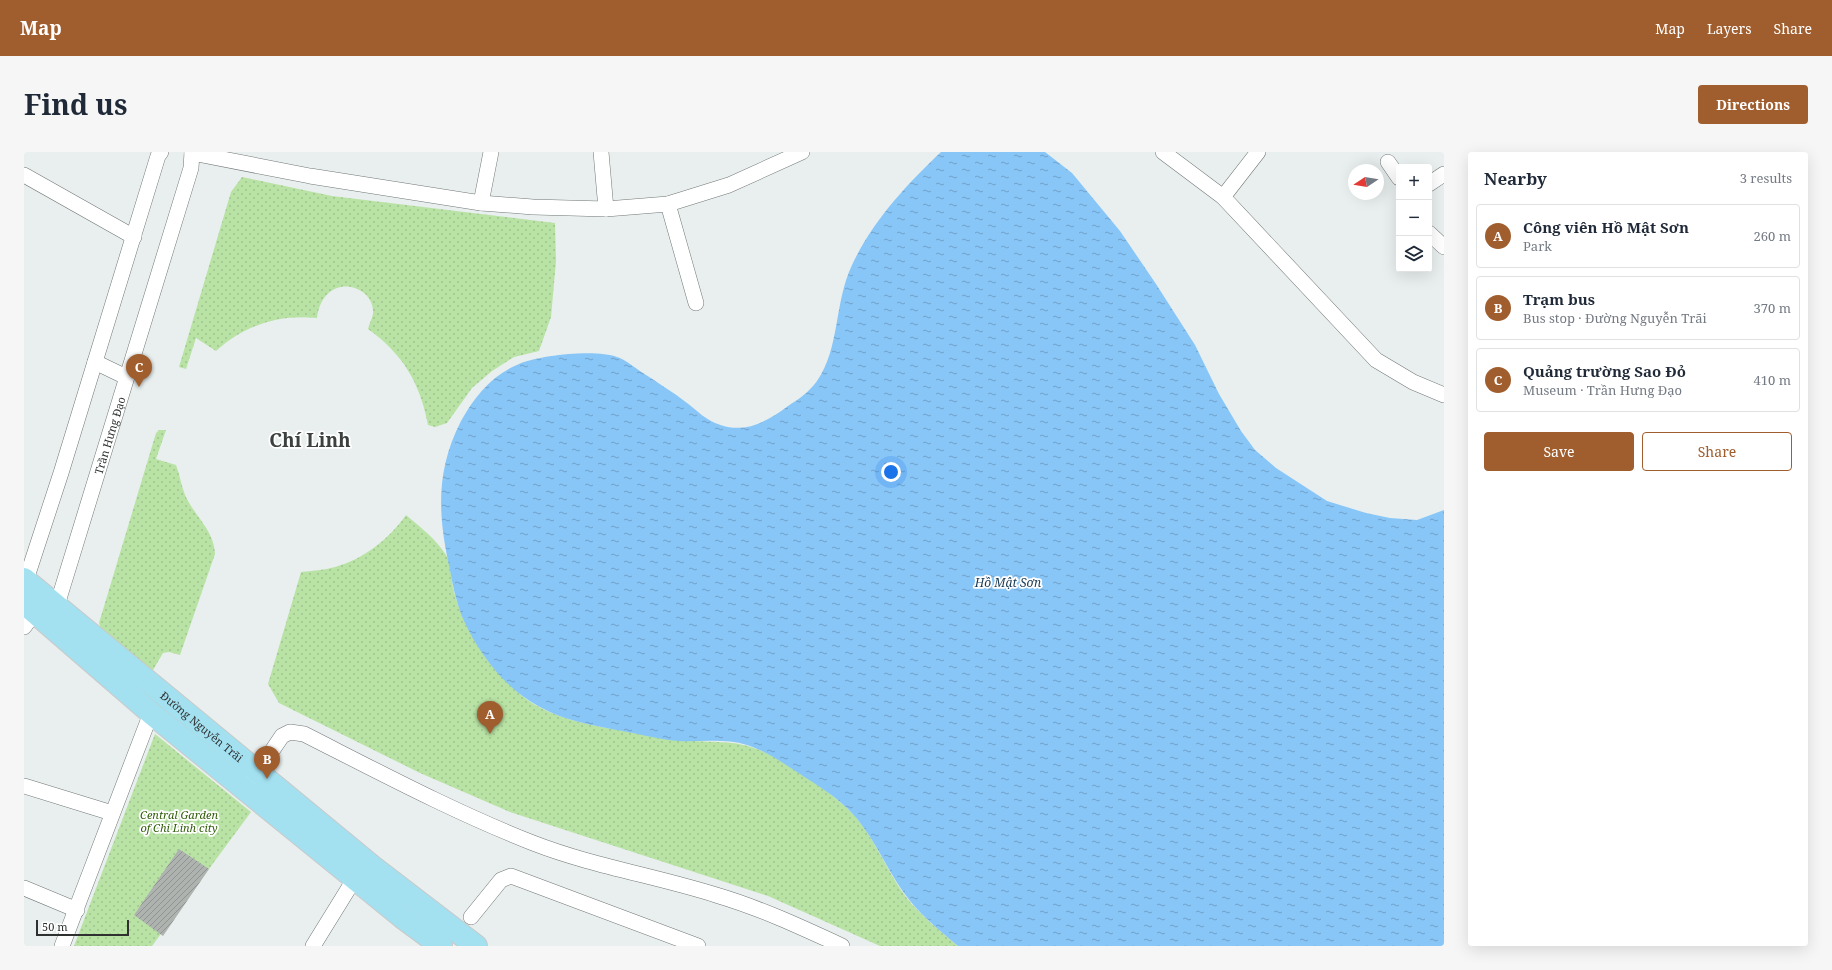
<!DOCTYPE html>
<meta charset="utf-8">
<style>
body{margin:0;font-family:"Noto Serif",serif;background:#f6f6f7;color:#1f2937}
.controls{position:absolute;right:12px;top:12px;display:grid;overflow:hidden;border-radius:4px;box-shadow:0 4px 16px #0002}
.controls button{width:36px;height:36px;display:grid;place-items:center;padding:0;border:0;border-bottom:1px solid #e0e1e3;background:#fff;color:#1f2937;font:20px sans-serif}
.compass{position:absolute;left:1324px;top:12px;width:36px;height:36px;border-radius:50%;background:#fff;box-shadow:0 4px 16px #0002;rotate:258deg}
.scale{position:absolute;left:12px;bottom:10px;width:93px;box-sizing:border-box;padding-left:4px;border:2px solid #2f3131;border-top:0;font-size:11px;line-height:14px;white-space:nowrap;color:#2f3131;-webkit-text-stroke:3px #fff;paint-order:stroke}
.you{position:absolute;left:867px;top:320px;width:14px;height:14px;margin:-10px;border:3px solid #fff;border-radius:50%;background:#1a73e8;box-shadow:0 0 0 6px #1a73e833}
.badge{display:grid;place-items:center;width:26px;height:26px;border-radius:50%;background:#a05d2d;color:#fff;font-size:13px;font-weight:700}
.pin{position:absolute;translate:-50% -33px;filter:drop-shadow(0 1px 2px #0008)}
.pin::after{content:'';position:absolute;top:21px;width:14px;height:12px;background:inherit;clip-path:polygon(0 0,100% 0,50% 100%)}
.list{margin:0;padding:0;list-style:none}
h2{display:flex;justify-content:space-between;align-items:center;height:52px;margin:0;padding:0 16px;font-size:17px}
h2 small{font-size:13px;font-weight:400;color:#747a83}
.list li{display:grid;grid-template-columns:26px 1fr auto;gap:12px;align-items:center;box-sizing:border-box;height:64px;margin:0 8px 8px;padding:0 8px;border:1px solid #e0e1e3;border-radius:4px}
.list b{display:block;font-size:15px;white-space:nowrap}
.list p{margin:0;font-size:13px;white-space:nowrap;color:#747a83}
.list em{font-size:13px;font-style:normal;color:#747a83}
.actions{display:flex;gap:8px;padding:12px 16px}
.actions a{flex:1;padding:9px 0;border:1px solid #a05d2d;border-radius:4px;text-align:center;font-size:14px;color:#a05d2d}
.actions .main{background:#a05d2d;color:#fff}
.icon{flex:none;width:22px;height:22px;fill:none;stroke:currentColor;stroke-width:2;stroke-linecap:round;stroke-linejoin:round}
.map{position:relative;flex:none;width:1420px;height:794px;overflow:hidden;border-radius:4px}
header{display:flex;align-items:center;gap:24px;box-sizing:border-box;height:56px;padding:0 20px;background:#a05d2d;color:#fff}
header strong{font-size:19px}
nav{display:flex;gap:22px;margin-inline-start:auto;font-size:14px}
.intro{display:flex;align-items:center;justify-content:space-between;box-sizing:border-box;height:96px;padding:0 24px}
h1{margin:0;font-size:28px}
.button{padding:10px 18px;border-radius:4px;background:#a05d2d;color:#fff;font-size:14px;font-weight:700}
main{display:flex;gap:24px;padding:0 24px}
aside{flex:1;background:#fff;border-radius:4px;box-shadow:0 4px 16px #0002}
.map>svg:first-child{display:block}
</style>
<header>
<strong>Map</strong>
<nav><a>Map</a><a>Layers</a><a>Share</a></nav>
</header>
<div class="intro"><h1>Find us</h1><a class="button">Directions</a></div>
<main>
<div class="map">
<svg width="1420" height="794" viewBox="0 0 1420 794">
<defs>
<pattern id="park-dots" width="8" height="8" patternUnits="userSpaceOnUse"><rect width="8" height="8" fill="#b9e3a4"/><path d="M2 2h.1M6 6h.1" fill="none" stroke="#9fc38e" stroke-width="1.8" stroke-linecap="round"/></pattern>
<pattern id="water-ripples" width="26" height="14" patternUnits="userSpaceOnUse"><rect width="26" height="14" fill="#88c6f8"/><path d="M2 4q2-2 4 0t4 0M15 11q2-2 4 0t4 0" fill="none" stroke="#70a1c9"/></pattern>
<pattern id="building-hatch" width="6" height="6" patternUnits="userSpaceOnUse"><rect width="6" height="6" fill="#aeb3b0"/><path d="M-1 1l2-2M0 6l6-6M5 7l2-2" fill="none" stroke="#8e9290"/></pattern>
</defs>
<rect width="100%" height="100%" fill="#e8efee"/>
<!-- park -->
<g fill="url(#park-dots)">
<path d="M218,25L308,44L531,71L532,109L527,165L515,199L490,205L468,219L448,236L423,271L411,275L404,273C396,231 379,202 344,177C345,172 348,167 349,162C352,133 300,117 293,166C255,162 221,173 192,199L172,186L162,217L155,215L207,40Z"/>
<path d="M135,278H142L132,307L152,313C156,323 157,333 161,343C171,365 190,378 191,402L156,503L145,500L139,501L129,518L122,516L77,478L75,471L132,281Z"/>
<path d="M382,363C396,375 412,387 422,403C428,413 427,429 430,440C441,480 466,516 497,543C529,570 584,576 625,583C640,585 655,588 670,589C702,591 716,588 747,603C770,615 808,641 827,660C850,684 862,718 882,745C895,762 917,780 934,794H856L744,744L486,660L396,621L255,551L244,532L277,420C288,419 300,418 311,415C340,407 365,387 382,363Z"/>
<polygon points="131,582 227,660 128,794 50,794"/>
</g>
<!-- water -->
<path fill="url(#water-ripples)" d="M917,0H1021L1048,21L1096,79L1132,132L1171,193L1195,242L1217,279L1231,298L1252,316L1303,349L1342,361L1366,366L1393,368L1420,358V794H934C916,779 893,760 880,741C861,714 848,681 825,658C811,644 793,633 776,622C759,611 742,599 723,593C701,586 677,590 654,589C639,588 624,584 609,581C578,575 542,570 514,554C482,537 455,502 440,469C433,453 429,435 426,418C414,364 411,320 437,269C451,244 468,223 495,212C516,203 572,197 593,205C602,208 611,216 619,221C634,231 649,240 663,251C671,257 679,265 687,269C716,284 740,272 764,254C775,247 785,240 793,229C816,196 810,151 828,113C848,70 882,33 917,0Z"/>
<!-- building -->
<polygon fill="url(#building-hatch)" points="155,697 185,717 139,784 110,763"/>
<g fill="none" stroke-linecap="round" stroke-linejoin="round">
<!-- minor casing -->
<g stroke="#727877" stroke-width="16">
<g id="minor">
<polyline points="577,0 582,57"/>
<polyline points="1139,0 1199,45 1352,208 1389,230 1420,243"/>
<polyline points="168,1 286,24 457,51 509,55 582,57 644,52 705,33 778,0"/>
<polyline points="1364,10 1375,26"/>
<polyline points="0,23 110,85"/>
<polyline points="1405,32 1420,22"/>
<polyline points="1199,45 1234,0"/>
<polyline points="457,51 467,0"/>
<polyline points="644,52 672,151"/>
<polyline points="1405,81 1420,95"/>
<polyline points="71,210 102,225"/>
<polyline points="0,434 37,321 134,4 137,0"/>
<path id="s1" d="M30,463L167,16L168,0"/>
<polyline points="0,475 11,460"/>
<path d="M229,627L258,584L266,580L280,582C355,620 430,660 509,691C568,714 632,724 692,743C736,756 777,775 818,794"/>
<polyline points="0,634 88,661"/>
<polyline points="0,736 53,758"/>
<polyline points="447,765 477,728 487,724 674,794"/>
<polyline points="38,794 127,561"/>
<polyline points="289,794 331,726"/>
</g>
</g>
<!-- highway casing -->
<g stroke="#c9c9c9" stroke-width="24">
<g id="highway">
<path id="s2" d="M0,427L349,715L452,794"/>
<polyline points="0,451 127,561 378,765 417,794"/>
</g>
</g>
<!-- minor -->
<use href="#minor" stroke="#fff" stroke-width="15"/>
<!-- highway -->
<use href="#highway" stroke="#a3e1f1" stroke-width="22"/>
</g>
<g text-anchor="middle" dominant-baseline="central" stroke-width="3.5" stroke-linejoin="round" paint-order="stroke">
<!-- street labels -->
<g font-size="11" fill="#2f3131" stroke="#fff">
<text stroke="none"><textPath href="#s1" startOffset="188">Trần Hưng Đạo</textPath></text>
<text stroke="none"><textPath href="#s2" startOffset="231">Đường Nguyễn Trãi</textPath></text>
</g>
<!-- park labels -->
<g font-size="11" font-style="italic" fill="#2f5c08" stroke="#fff">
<text x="155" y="662">Central Garden<tspan x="155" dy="13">of Chi Linh city</tspan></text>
</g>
<!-- water labels -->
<g font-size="12" font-style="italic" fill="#183953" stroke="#fff">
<text x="984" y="430">Hồ Mật Sơn</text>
</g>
<!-- town labels -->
<g font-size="19" font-weight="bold" fill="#3c4140" stroke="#fff">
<text x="286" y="288">Chí Linh</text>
</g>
</g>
</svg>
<div class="controls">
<button>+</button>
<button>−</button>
<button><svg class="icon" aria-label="layers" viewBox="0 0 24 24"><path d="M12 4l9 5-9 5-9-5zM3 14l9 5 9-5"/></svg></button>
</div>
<svg class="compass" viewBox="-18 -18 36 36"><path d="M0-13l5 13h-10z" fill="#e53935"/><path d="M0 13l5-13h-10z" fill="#747a83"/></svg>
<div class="scale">50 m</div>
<div class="you"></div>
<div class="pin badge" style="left:466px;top:582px">A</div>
<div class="pin badge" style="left:243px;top:627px">B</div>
<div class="pin badge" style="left:115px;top:235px">C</div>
</div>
<aside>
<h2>Nearby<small>3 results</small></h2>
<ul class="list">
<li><span class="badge">A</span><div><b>Công viên Hồ Mật Sơn</b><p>Park</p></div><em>260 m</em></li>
<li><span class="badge">B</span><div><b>Trạm bus</b><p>Bus stop · Đường Nguyễn Trãi</p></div><em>370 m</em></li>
<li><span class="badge">C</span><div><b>Quảng trường Sao Đỏ</b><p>Museum · Trần Hưng Đạo</p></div><em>410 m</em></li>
</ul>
<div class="actions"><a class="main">Save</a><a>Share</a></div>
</aside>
</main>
